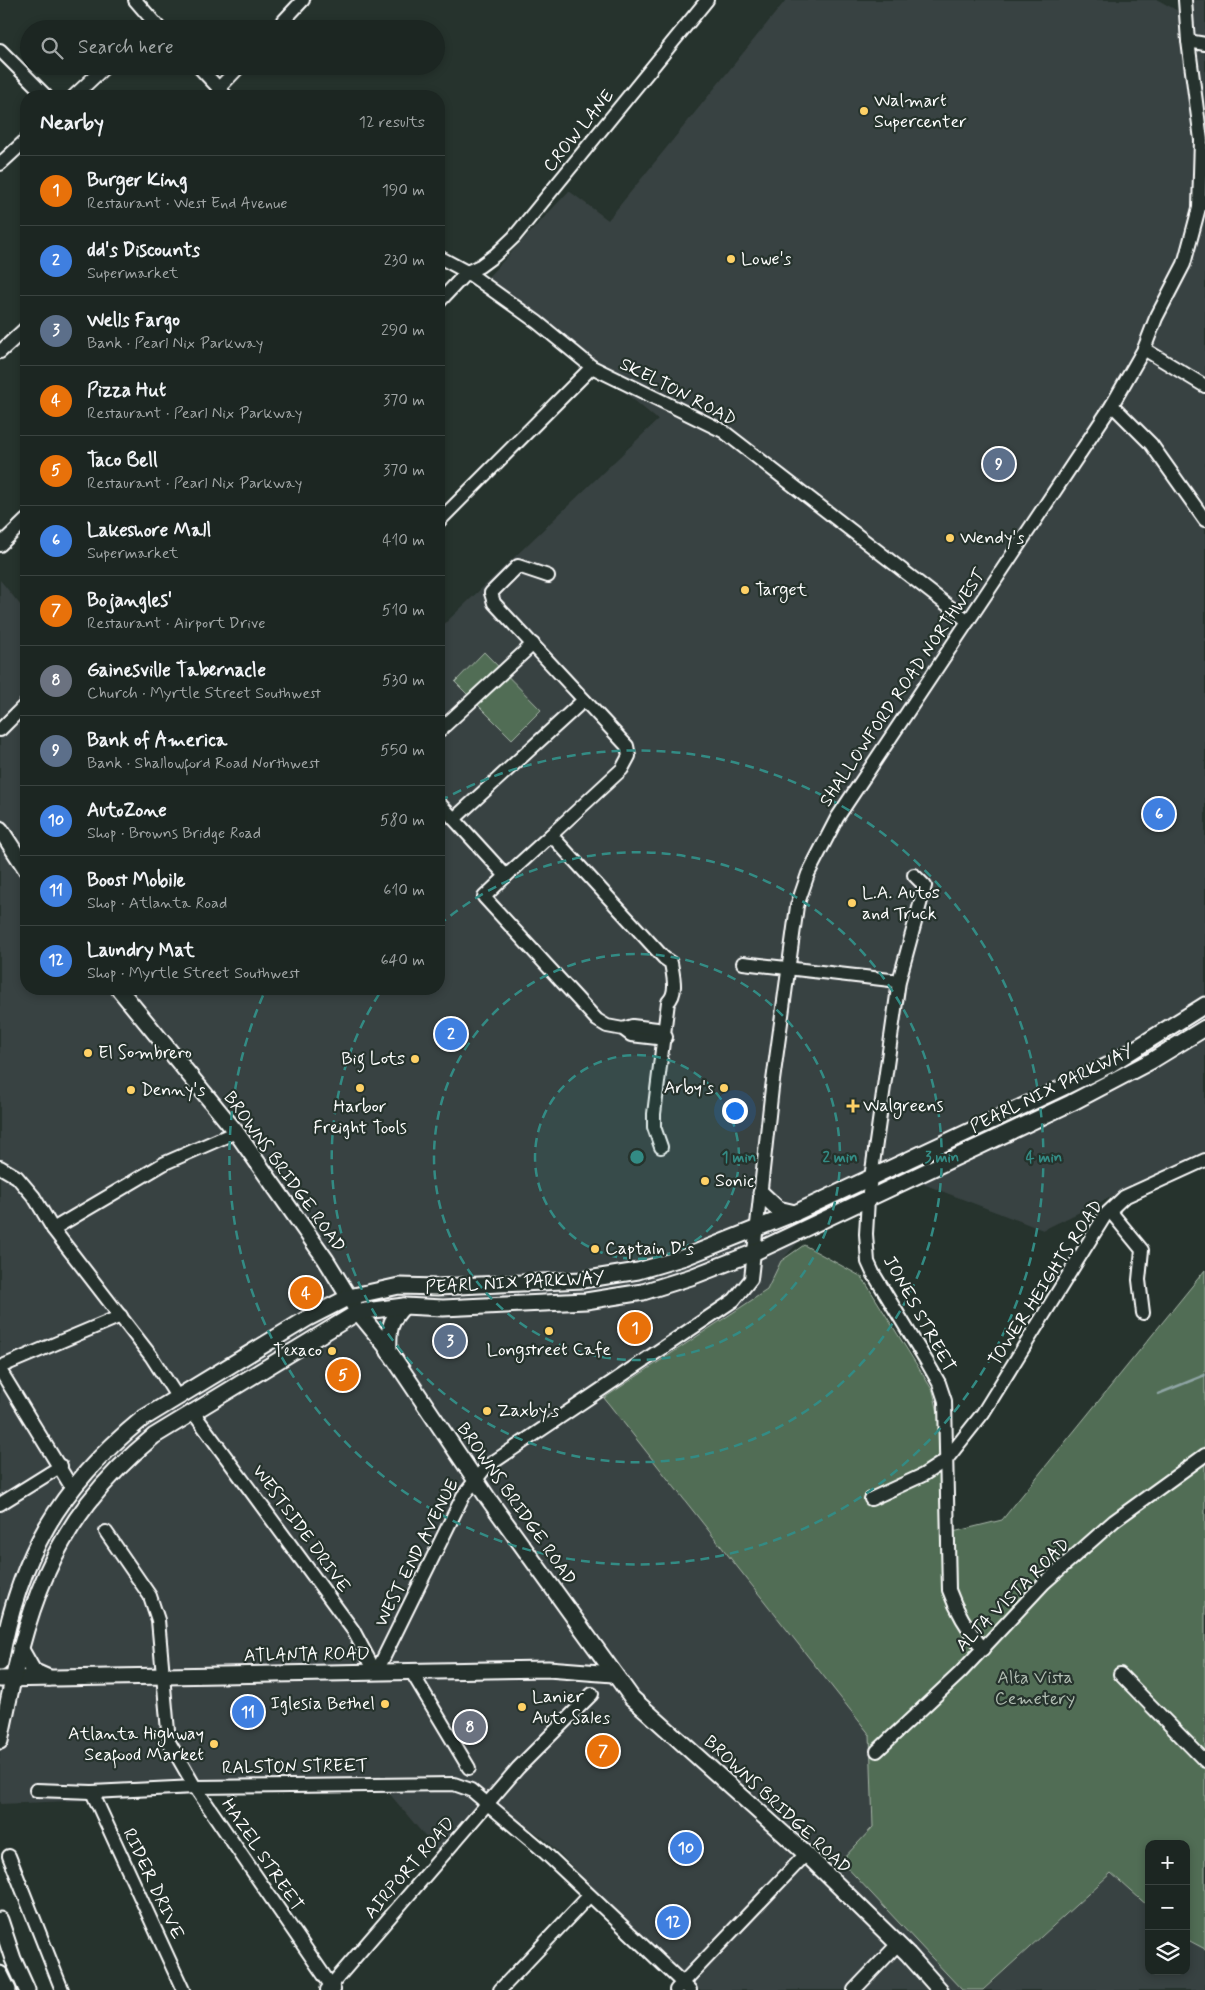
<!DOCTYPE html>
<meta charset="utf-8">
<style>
body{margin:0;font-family:Mynerve,sans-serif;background:#29322f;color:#f1f3f6}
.controls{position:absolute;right:15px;bottom:15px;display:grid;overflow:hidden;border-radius:10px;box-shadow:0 2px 8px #0003}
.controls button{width:45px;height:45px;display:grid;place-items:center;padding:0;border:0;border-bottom:1px solid #3a4340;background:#1c2622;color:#f1f3f6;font:25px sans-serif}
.you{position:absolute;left:734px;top:1110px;width:18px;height:18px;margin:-12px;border:4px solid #fff;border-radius:50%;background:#1a73e8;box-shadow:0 0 0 8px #1a73e833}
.badge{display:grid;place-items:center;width:32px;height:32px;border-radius:50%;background:#ffd166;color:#fff;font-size:16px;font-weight:700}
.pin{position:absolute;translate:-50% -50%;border:2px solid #fff;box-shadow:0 1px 5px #0006}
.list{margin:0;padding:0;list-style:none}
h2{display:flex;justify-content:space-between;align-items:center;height:65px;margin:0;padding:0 20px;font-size:21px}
h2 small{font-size:16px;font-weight:400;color:#a0a5a5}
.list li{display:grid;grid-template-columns:32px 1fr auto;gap:15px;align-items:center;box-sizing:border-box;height:70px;padding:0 20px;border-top:1px solid #3a4340}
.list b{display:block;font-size:19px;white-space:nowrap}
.list p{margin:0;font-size:16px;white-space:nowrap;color:#a0a5a5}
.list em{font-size:16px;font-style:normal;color:#a0a5a5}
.icon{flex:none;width:28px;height:28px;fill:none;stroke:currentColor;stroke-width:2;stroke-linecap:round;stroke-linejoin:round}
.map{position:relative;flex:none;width:1205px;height:1990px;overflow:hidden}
.search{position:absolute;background:#1c2622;box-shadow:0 2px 8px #0003;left:20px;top:20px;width:425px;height:55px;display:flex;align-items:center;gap:12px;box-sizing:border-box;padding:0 18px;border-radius:28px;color:#a0a5a5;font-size:19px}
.panel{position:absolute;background:#1c2622;box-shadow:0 2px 8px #0003;left:20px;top:90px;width:425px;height:905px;border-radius:20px}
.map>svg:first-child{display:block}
</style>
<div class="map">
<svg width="1205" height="1990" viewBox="0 0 1205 1990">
<rect width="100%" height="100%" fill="#26332d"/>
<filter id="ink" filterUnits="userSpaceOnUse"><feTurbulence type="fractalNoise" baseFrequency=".02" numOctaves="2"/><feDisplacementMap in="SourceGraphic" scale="10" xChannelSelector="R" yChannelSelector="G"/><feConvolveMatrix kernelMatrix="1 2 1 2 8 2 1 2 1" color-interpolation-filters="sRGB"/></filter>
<g filter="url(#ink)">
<!-- built -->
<g fill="#394242">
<polygon points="786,0 1158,0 1178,11 1180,0 1205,0 1205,1151 1043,1230 918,1182 804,1236 781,1261 767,1290 604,1398 870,1735 873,1827 909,1931 962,1990 695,1990 546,1840 496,1804 443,1858 384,1787 0,1804 0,580 26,612 26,989 439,989 439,629 658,420 487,278 569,191 608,220"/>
<polygon points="1111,1873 1149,1907 1149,1971 1186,1971 1186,1939 1205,1949 1205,1990 984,1990"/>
</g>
<!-- green -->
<g fill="#516d54" stroke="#a8b6aa">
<polygon points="484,652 541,710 512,739 455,682"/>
<polygon points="804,1245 862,1277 933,1391 939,1417 941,1535 1002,1520 1205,1270 1205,1949 1186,1939 1186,1844 1149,1844 1149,1907 1111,1873 983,1990 962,1990 841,1861 873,1827 870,1735 604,1398 767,1290 781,1261"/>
</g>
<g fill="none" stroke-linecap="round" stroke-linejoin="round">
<!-- stream -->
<polyline stroke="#8fa5a5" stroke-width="2.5" points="1158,1394 1205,1375"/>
<!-- minor casing -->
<g stroke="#fff" stroke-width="16">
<g id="minor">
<polyline points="135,0 160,29"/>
<polyline points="276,29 303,0"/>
<polyline points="1188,41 1205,44"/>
<polyline points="0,50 46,96"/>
<polyline points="198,66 226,96"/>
<polyline points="219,88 240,66"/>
<polyline points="74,96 106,66"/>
<polyline points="0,164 26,140"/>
<polyline points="439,257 467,272 537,322 592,367 723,431 968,621"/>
<polyline points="439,302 467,272 480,266 495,255 514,237 707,0"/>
<polyline points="1144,349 1205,386"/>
<polyline points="0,352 26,328"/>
<polyline points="1112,405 1151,444 1205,520"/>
<polyline points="439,521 592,367"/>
<polyline points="0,545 26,520"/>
<path d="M548,576L518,566L491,593L494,603L627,746L629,756L622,769L551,835L664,958L671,963C673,975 678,993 668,1002L654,1114V1127L661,1147"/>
<polyline points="0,730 26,704"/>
<polyline points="439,731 533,644"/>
<polyline points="439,803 454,819 584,700"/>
<polyline points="454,819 506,876 484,897 597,1020 607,1026 623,1029 631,1035 657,1038 666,1037"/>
<path d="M914,875L925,886L899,981L868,1199L866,1234L868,1262L873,1273L927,1362L939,1383L945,1401L949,1590C957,1613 968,1630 983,1649"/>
<polyline points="506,876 551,835"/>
<polyline points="743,963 899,981"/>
<polyline points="623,1029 632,1026 657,1029 662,1036"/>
<polyline points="0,1167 17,1177 34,1197 53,1229 151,1356 178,1398"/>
<polyline points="1110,1211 1142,1250 1139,1280 1143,1313"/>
<polyline points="53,1229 165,1163 236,1132"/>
<polyline points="0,1367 121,1316"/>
<polyline points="0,1370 72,1488"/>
<polyline points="192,1411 353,1630 376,1673"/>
<polyline points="871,1499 923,1475 946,1460 983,1413 1106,1214 1124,1197 1205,1160"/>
<polyline points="0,1504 61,1466"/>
<polyline points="106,1532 150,1596 158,1620 169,1742 195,1787 334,1990"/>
<polyline points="411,1671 469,1768"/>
<polyline points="376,1673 463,1496 486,1467 734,1300 751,1279 772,1088 797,906 808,874 837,818 1112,405 1144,349 1156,318 1184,264 1199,208 1201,140 1188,41 1185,0"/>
<polyline points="1120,1674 1205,1761"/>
<polyline points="877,1751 960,1673 1044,1583 1114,1521 1205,1455"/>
<polyline points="36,1790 92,1792 195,1787 454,1784 471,1790 540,1848 690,1990"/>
<polyline points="92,1792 183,1990"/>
<polyline points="9,1856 62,1990"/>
<polyline points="327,1990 518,1768 592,1694"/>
<polyline points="500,1990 589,1896"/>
<polyline points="676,1990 806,1854"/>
<polyline points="854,1990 898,1944"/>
</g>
</g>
<!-- major casing -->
<g stroke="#fff" stroke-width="19">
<g id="major">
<polyline points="0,829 26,869"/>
<polyline points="119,989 236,1132 326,1260 358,1312 385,1345 487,1497 632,1698 806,1854 908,1954 940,1990"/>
<polyline points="761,1193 778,1209 795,1213"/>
<path d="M389,1352C388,1331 389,1321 404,1306"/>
<polyline points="20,1648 33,1671 49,1678"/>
<path d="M0,1663C19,1557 58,1488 142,1419L308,1318L349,1297L399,1286L438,1287L582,1280L638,1271L685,1257L795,1213L1064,1087L1111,1064L1205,1005"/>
<polyline points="0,1679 548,1669 613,1674"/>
<path d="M0,1741C26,1612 47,1524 154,1436L358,1312L404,1306L443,1308L586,1301L643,1292L691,1277L755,1252L1071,1103L1151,1061L1205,1028"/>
<polyline points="0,1920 13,1959 27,1990"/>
<polyline points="0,1974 8,1990"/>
</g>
</g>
<!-- minor -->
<use href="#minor" stroke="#26332d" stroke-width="12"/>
<!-- major -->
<use href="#major" stroke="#26332d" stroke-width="15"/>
</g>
</g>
<!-- distance rings -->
<circle cx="637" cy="1157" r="102" fill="#338b84" fill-opacity=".12"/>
<g fill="none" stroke="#338b84" stroke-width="2.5" stroke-dasharray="9 6">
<circle cx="637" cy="1157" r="102"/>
<circle cx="637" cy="1157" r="203"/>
<path d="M439 925A305 305 0 1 1 381 991"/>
<path d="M440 801A407 407 0 1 1 265 991"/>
</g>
<!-- markers -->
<g fill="#ffd166" stroke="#26332d" stroke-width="2">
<circle cx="864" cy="111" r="5"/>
<circle cx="731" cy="259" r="5"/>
<circle cx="950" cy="538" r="5"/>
<circle cx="745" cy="590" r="5"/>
<circle cx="852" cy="903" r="5"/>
<circle cx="88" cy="1053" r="5"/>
<circle cx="415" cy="1059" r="5"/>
<circle cx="360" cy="1088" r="5"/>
<circle cx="724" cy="1088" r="5"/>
<circle cx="131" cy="1090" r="5"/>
<path d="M850.5 1098.5h5v5h5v5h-5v5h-5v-5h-5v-5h5z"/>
<circle cx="705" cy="1181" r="5"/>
<circle cx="595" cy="1249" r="5"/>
<circle cx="549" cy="1331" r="5"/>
<circle cx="332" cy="1351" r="5"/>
<circle cx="487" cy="1411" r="5"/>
<circle cx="385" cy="1704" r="5"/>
<circle cx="522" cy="1707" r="5"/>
<circle cx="214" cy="1744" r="5"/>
</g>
<g text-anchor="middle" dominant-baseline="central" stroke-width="4.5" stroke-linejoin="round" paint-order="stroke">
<!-- poi labels -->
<g font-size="18" fill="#fff" stroke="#26332d" text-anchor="start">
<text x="874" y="101">Walmart<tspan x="874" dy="21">Supercenter</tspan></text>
<text x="741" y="259">Lowe's</text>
<text x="960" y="538">Wendy's</text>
<text x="755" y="590">Target</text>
<text x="862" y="893">L.A. Autos<tspan x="862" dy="21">and Truck</tspan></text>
<text x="98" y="1053">El Sombrero</text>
<text x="405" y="1059" text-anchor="end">Big Lots</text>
<text x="714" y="1088" text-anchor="end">Arby's</text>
<text x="141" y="1090">Denny's</text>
<text x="863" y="1106">Walgreens</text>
<text x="360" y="1107" text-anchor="middle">Harbor<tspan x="360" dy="21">Freight Tools</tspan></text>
<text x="715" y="1181">Sonic</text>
<text x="605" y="1249">Captain D's</text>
<text x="549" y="1350" text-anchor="middle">Longstreet Cafe</text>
<text x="322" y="1351" text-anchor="end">Texaco</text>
<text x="497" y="1411">Zaxby's</text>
<text x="532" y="1697">Lanier<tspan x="532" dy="21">Auto Sales</tspan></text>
<text x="375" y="1704" text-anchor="end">Iglesia Bethel</text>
<text x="204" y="1734" text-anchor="end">Atlanta Highway<tspan x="204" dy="21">Seafood Market</tspan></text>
</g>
<!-- street labels -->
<g font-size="18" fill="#fff" stroke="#26332d">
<text transform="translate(579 131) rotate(-51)">CROW LANE</text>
<text transform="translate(678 392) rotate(27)">SKELTON ROAD</text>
<text transform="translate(903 688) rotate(-56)">SHALLOWFORD ROAD NORTHWEST</text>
<text transform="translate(1052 1089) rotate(-26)">PEARL NIX PARKWAY</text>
<text transform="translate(284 1172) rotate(54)">BROWNS BRIDGE ROAD</text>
<text transform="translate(515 1283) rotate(-3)">PEARL NIX PARKWAY</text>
<text transform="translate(1046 1283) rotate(-57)">TOWER HEIGHTS ROAD</text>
<text transform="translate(919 1314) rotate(61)">JONES STREET</text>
<text transform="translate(516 1504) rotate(55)">BROWNS BRIDGE ROAD</text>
<text transform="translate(301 1529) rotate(54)">WESTSIDE DRIVE</text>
<text transform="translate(417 1553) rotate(-63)">WEST END AVENUE</text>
<text transform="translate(1013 1595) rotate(-45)">ALTA VISTA ROAD</text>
<text transform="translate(307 1655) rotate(-1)">ATLANTA ROAD</text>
<text transform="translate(295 1767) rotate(-1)">RALSTON STREET</text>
<text transform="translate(777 1805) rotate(43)">BROWNS BRIDGE ROAD</text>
<text transform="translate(262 1855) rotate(56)">HAZEL STREET</text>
<text transform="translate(410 1868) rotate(-49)">AIRPORT ROAD</text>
<text transform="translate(153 1884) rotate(65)">RIDER DRIVE</text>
</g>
<!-- park labels -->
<g font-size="18" fill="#b1bdb2" stroke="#26332d">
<text x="1035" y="1678">Alta Vista<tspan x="1035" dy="21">Cemetery</tspan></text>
</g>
</g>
<circle cx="637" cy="1157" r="8" fill="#338b84" stroke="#26332d" stroke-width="2.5"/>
<g font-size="15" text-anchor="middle" font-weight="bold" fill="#338b84" stroke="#26332d" stroke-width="4.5" stroke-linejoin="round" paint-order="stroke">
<text x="739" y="1162">1 min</text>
<text x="840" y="1162">2 min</text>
<text x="942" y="1162">3 min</text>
<text x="1044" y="1162">4 min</text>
</g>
</svg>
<div class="controls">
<button>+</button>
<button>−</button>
<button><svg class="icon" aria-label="layers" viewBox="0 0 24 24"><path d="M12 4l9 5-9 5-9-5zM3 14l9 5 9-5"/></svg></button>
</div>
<div class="you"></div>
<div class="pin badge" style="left:635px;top:1328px;background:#e8710a">1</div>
<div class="pin badge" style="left:451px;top:1034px;background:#3f7fe0">2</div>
<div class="pin badge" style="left:450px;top:1341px;background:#5c6f8a">3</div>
<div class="pin badge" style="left:306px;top:1293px;background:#e8710a">4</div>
<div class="pin badge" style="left:343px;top:1375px;background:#e8710a">5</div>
<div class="pin badge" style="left:1159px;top:814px;background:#3f7fe0">6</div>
<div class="pin badge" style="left:603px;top:1751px;background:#e8710a">7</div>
<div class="pin badge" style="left:470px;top:1727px;background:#6b7280">8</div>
<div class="pin badge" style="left:999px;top:464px;background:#5c6f8a">9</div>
<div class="pin badge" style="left:686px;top:1848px;background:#3f7fe0">10</div>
<div class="pin badge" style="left:248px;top:1712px;background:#3f7fe0">11</div>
<div class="pin badge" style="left:673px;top:1922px;background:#3f7fe0">12</div>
<div class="search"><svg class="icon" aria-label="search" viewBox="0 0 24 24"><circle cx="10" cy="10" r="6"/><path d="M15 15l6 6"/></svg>Search here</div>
<section class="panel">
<h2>Nearby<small>12 results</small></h2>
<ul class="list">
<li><span class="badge" style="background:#e8710a">1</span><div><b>Burger King</b><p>Restaurant · West End Avenue</p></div><em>190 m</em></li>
<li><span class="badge" style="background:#3f7fe0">2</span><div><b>dd's Discounts</b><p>Supermarket</p></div><em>230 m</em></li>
<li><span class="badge" style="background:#5c6f8a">3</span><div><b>Wells Fargo</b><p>Bank · Pearl Nix Parkway</p></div><em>290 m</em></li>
<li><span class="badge" style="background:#e8710a">4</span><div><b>Pizza Hut</b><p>Restaurant · Pearl Nix Parkway</p></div><em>370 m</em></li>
<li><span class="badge" style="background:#e8710a">5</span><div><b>Taco Bell</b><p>Restaurant · Pearl Nix Parkway</p></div><em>370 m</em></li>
<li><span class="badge" style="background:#3f7fe0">6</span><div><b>Lakeshore Mall</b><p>Supermarket</p></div><em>410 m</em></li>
<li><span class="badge" style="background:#e8710a">7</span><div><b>Bojangles'</b><p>Restaurant · Airport Drive</p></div><em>510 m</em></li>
<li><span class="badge" style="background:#6b7280">8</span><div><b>Gainesville Tabernacle</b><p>Church · Myrtle Street Southwest</p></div><em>530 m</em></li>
<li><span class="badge" style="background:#5c6f8a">9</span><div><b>Bank of America</b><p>Bank · Shallowford Road Northwest</p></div><em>550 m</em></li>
<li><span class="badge" style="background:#3f7fe0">10</span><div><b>AutoZone</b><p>Shop · Browns Bridge Road</p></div><em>580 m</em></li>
<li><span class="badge" style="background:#3f7fe0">11</span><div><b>Boost Mobile</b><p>Shop · Atlanta Road</p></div><em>610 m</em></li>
<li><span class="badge" style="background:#3f7fe0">12</span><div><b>Laundry Mat</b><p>Shop · Myrtle Street Southwest</p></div><em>640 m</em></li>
</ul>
</section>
</div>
